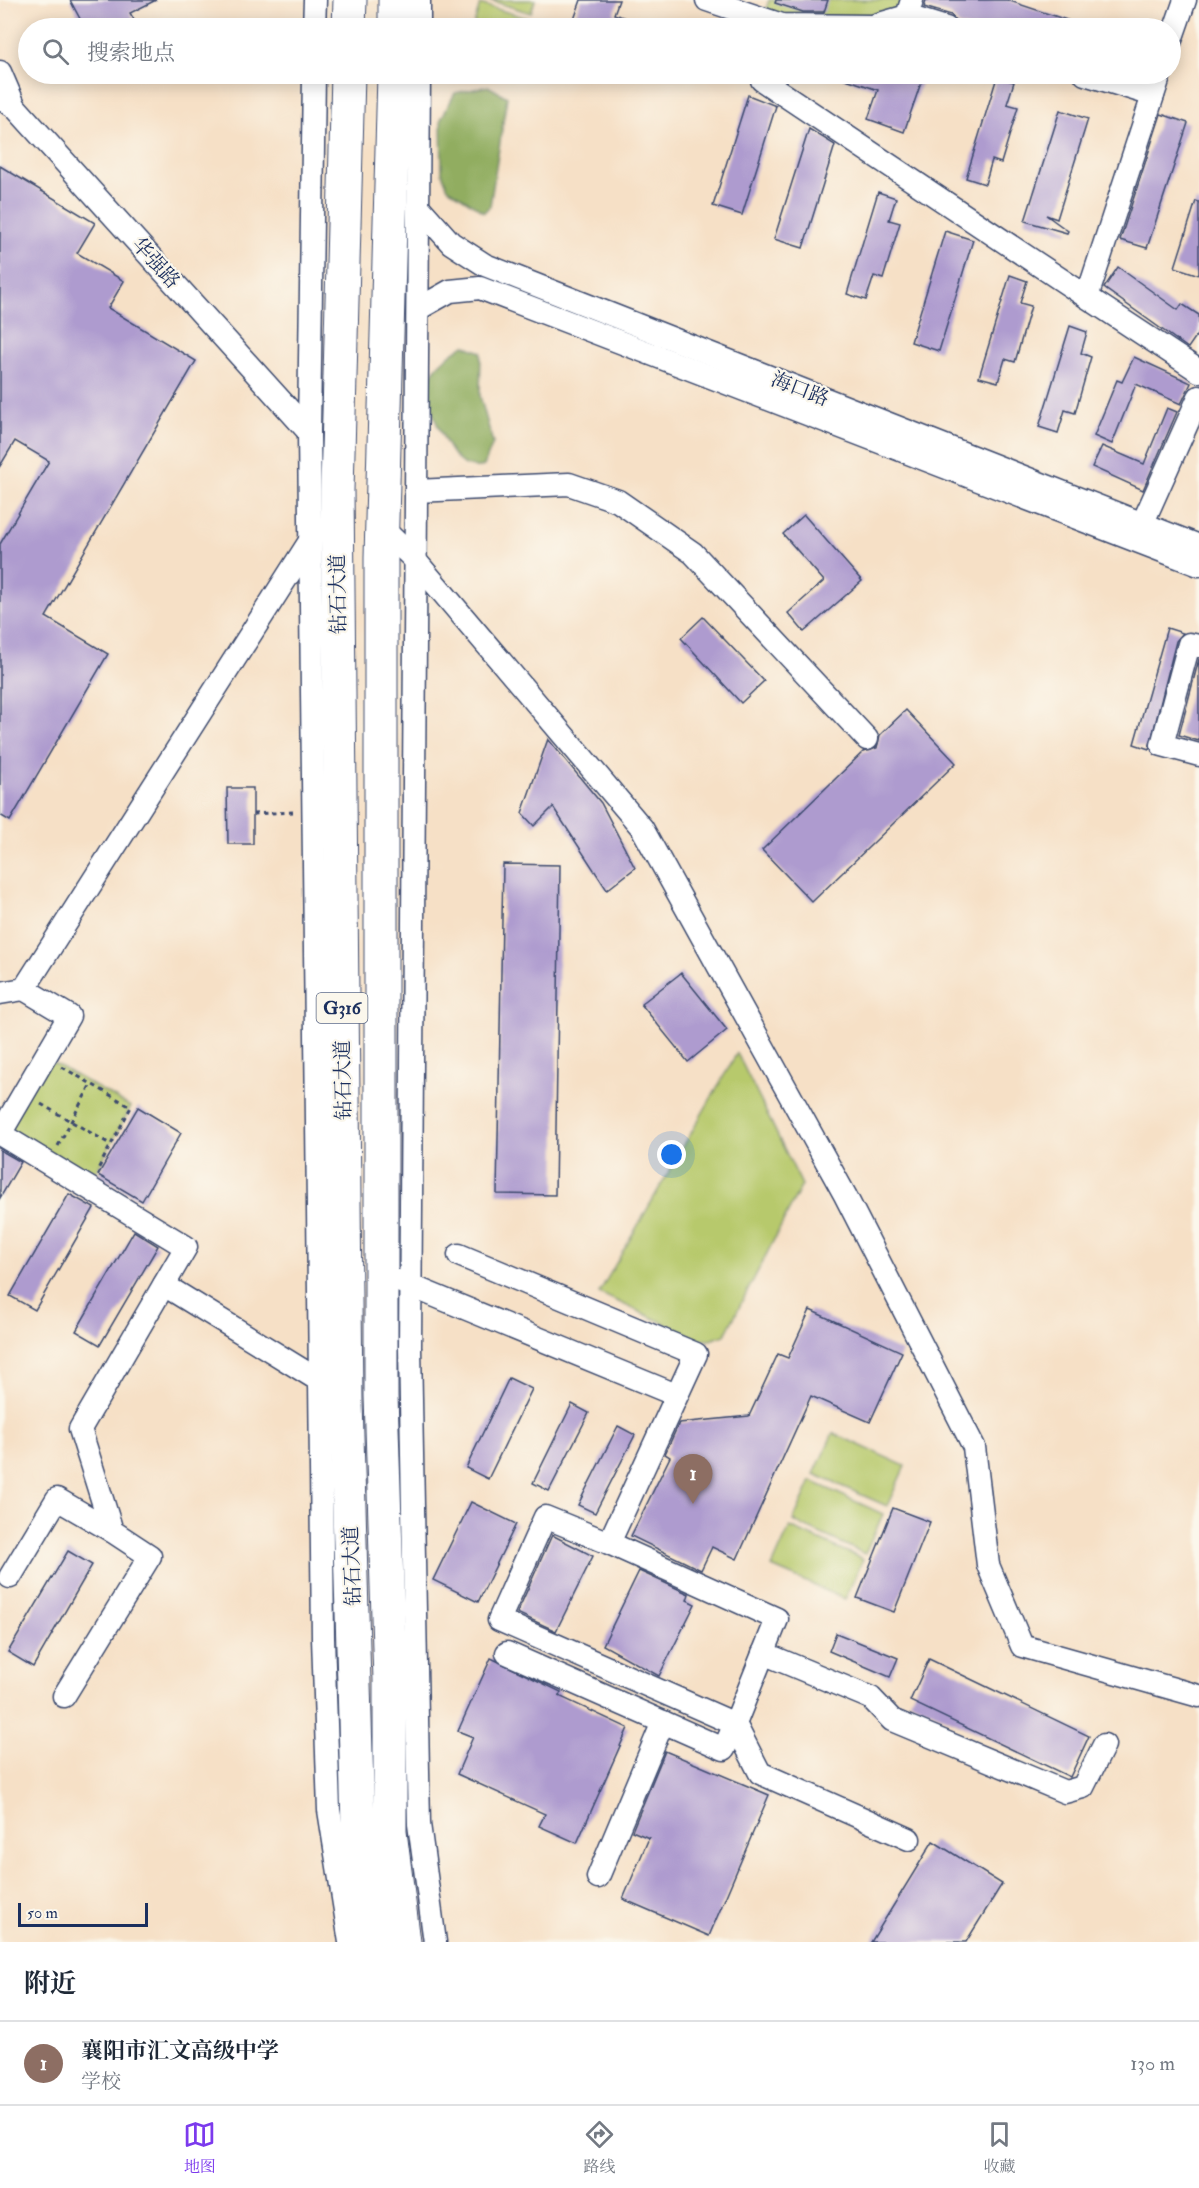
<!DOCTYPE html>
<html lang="zh">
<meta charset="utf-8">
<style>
body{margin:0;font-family:"IM FELL Double Pica","Noto Serif SC",serif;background:#f2f2f3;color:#1f2937}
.scale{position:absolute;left:18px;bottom:15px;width:130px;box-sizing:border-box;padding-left:6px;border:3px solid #1b2f5e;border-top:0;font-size:16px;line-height:21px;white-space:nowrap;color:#1b2f5e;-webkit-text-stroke:4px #fbf7ec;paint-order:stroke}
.you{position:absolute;left:672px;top:1155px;width:21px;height:21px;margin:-15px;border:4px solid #fff;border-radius:50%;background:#1a73e8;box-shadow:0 0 0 9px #1a73e833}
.badge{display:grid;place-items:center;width:39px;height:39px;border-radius:50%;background:#7c3aed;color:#fff;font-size:20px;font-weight:700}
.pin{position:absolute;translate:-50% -50px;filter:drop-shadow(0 2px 3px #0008)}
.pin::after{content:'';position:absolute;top:32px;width:21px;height:18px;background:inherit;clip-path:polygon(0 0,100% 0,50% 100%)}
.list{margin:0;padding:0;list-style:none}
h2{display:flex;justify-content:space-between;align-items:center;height:78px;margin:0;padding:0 24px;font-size:26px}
h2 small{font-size:20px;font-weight:400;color:#747a83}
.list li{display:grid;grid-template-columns:39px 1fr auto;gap:18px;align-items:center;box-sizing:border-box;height:84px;padding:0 24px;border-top:2px solid #e0e1e3}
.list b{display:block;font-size:22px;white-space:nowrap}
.list p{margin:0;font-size:20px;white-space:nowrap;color:#747a83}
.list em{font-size:20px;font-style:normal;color:#747a83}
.icon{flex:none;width:33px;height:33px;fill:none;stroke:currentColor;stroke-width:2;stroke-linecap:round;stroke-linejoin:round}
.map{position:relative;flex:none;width:1199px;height:1942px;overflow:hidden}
.search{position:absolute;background:#fff;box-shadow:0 3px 15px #0003;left:18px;right:18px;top:18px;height:66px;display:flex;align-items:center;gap:15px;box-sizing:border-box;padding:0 21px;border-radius:33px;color:#747a83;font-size:22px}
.sheet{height:162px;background:#fff}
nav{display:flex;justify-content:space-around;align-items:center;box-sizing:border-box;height:84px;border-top:2px solid #e0e1e3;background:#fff;font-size:16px;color:#747a83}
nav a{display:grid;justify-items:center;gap:3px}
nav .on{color:#7c3aed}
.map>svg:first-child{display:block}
</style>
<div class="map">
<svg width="1199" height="1942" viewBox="0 0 1199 1942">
<rect width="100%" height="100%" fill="#fbf7ec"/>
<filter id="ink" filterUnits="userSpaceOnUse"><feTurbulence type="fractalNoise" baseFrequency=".0167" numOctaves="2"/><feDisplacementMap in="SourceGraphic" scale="12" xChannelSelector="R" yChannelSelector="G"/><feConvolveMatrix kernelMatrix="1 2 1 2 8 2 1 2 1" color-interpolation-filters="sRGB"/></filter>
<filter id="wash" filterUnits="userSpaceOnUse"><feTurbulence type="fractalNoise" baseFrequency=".008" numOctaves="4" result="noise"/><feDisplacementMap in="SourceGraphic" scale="24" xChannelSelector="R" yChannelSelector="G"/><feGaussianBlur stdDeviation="1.35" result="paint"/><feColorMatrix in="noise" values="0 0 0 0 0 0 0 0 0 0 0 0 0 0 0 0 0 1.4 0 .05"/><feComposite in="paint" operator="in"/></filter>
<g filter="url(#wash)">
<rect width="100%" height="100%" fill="#f6e0c6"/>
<!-- green -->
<g fill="#b7c96c" stroke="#697c65" stroke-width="1.5">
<polygon points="489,0 535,0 531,13"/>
<polygon points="769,0 912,0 907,16 763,18"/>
<polygon points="480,4 534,20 531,28 473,28"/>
<polygon points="737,1053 802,1185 725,1335 710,1340 698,1339 599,1293"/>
<polygon points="45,1058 131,1107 88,1187 0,1134"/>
<polygon points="833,1433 905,1466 887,1506 814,1474"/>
<polygon points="811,1481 883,1514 865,1554 793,1521"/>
<polygon points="790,1527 863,1559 845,1599 772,1567"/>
</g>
<!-- forest -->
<g fill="#91ad60" stroke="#566e5f" stroke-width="1.5">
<polygon points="488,86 507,97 490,206 484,212 448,188 442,173 441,119 455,93"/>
<path d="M464,345L481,352L480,396L493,443L484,466C476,469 464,466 458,460C446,448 426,404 428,387C430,366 449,356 464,345Z"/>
</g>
<g id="blocks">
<!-- building -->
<g fill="#ae9bcf">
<polygon points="70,0 156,0 130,13 136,23 126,28 85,28"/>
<polygon points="581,0 619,0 614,14 649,26 649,28 571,28"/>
<polygon points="776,0 828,0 824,12 803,12 775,3"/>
<polygon points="926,0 1007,0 1085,26 1085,28 969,28 959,25 951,15 924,7"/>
<polygon points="837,74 924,74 904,132 868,119 878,90 837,76"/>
<polygon points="997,77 1014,82 1007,104 1018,107 1001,163 992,160 985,184 966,178"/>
<polygon points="748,95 776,106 742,215 713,206"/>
<polygon points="1060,110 1088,119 1057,219 1046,215 1068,231 1067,233 1025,221"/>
<polygon points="1161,114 1188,123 1147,248 1120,240"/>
<polygon points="809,129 835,145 803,248 774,239"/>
<polygon points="0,166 95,223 77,253 124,281 108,308 196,361 46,617 108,654 10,821 0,815 0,544 49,461 15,441 0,466"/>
<polygon points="878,192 896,198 889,220 900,223 883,279 874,276 866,300 847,294"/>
<polygon points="1196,201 1199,202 1199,275 1175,267"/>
<polygon points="945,231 973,240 939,351 911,342"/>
<polygon points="1118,267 1178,310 1182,304 1199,315 1199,332 1188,348 1104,288"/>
<polygon points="1010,275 1027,281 1020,303 1031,306 1015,362 1005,359 998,382 979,377"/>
<polygon points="1070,326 1087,332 1081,353 1091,357 1075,413 1065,410 1058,433 1039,427"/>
<polygon points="1134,357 1191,383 1181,404 1136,384 1112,444 1094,436 1117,380 1122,382"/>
<polygon points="1167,408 1177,412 1143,490 1092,467 1102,446 1144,464"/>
<polygon points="804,515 862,581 804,632 788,613 824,581 783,534"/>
<polygon points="703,617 764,681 741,703 681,638"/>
<polygon points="1167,628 1183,633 1176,641 1149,749 1134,744"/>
<polygon points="1199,659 1199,741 1179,735"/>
<polygon points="906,710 956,763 812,902 762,850 863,752 877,748 880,735"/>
<polygon points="548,739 601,803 635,868 607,890 553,807 534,826 522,813"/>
<polygon points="227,788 253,788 253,844 228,844"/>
<polygon points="503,864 560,865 555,1195 497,1194"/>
<polygon points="681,973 727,1030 688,1062 641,1004"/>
<polygon points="138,1107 181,1133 142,1201 98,1175"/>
<polygon points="0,1150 21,1162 0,1198"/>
<polygon points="69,1194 94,1208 35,1310 10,1296"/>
<polygon points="134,1231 158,1246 100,1345 76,1331"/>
<polygon points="810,1310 902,1352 870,1422 811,1396 737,1559 712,1547 701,1570 631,1536 670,1457 665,1454 679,1423 749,1416 778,1354 788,1358"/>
<polygon points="509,1378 532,1389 488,1479 466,1468"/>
<polygon points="572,1404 589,1413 549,1491 533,1483"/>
<polygon points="618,1426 635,1435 595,1513 578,1505"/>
<polygon points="471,1502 516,1524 478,1602 433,1580"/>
<polygon points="893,1508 930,1522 894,1612 857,1598"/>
<polygon points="552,1535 593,1556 556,1631 517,1613"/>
<polygon points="68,1551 92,1565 33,1667 8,1652"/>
<polygon points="639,1571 689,1594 687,1600 695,1604 659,1676 603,1645"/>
<polygon points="836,1633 898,1658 890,1677 829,1651"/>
<polygon points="491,1658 561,1692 559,1696 628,1728 577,1843 539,1826 545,1814 457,1774 473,1737 458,1731"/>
<polygon points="929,1659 1089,1736 1070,1777 910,1701"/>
<polygon points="665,1751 769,1795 709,1936 623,1899 649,1838 632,1831"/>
<polygon points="933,1841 1002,1884 966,1942 871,1942"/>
</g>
</g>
</g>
<g filter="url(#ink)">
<use href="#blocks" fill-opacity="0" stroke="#3c4a6e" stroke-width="1.5"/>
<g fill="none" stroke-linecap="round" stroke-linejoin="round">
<!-- minor casing -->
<g stroke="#3c4a6e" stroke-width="25">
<g id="minor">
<polyline points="707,0 782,25 872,26 907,16"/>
<polyline points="912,0 907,16 946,28"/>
<polyline points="314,28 315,0"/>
<polyline points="419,28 419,0"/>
<polyline points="1170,43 1185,0"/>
<polyline points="0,72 15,107"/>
<polyline points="314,74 309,432 323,1638 329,1810 350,1942"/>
<polyline points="419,74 410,1348 419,1824 435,1942"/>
<polyline points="1085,74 1153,95"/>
<polyline points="1160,74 1087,297 1199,371"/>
<polyline points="762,80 1087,297"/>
<polyline points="0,98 15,107 309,432"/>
<polyline points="418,206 451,243 485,265 1199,546"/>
<polyline points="418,309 450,291 480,288 1199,565"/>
<polyline points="416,491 569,484 618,501 693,553 867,739"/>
<polyline points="382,528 415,560 642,828 845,1195 974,1447 988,1565 1022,1646 1199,1696"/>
<polyline points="1136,538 1199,397"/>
<polyline points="1199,646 1189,644 1162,745 1199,755"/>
<polyline points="24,989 69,1016 0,1134 186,1247 80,1429 112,1531 150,1556 64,1696"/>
<polyline points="0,993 24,989 310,541"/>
<polyline points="459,1255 696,1354 609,1543 545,1517 499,1620 735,1724 777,1619 609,1543"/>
<polyline points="399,1281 676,1395"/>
<polyline points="164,1285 320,1381"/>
<polyline points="10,1577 57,1499 112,1531"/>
<polyline points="507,1653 724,1749 735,1724"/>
<polyline points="763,1653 871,1698 892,1720 1065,1792 1083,1787 1104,1745"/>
<polyline points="735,1724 760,1773 909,1839"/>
<polyline points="598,1877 663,1722"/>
</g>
</g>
<!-- highway casing -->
<g stroke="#3c4a6e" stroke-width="35">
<g id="highway">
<polyline points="349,28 350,0"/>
<polyline points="395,28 395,0"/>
<polyline points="348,74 337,490 346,1401 358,1825 372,1942"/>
<polyline points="394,74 381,557 381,1396 390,1680 390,1832 404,1942"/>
</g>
</g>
<!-- path -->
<g stroke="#3c4a6e" stroke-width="3" stroke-dasharray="4.5 4.5" stroke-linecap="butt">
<polyline points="253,814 293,812"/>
<polyline points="62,1067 131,1107 97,1171"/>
<polyline points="41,1104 110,1144"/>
<polyline points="58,1146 91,1084"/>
</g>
<!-- minor -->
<use href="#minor" stroke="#fff" stroke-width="22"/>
<!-- highway -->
<use href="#highway" stroke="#fff" stroke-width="33"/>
</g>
</g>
<g text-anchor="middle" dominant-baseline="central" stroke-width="4.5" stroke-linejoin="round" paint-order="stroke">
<!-- shield labels -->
<rect fill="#fbf7ec" stroke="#5e6b89" stroke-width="1.5" x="316.5" y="993" width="51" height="30" rx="4.5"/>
<g font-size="18" font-weight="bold" fill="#1b2f5e">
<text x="342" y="1008">G316</text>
</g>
<!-- street labels -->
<g font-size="20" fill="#1b2f5e" stroke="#fbf7ec">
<text transform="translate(156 263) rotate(48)">华强路</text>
<text transform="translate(800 389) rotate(21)">海口路</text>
<text transform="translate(338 594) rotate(-91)">钻石大道</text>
<text transform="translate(343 1080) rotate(-91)">钻石大道</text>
<text transform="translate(352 1566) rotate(-92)">钻石大道</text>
</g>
</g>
</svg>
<div class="scale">50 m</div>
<div class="you"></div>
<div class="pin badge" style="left:693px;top:1504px;background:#8d6e63">1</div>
<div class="search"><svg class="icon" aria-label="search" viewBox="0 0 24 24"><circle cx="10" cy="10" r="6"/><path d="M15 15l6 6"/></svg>搜索地点</div>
</div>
<section class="sheet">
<h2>附近<small></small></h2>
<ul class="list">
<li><span class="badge" style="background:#8d6e63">1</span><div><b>襄阳市汇文高级中学</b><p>学校</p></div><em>130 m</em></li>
</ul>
</section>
<nav>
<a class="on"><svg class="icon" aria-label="map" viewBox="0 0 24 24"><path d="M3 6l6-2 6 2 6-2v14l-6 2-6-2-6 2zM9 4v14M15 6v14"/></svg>地图</a>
<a><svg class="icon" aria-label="directions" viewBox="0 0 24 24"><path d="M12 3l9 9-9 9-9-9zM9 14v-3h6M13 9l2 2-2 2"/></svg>路线</a>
<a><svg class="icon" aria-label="saved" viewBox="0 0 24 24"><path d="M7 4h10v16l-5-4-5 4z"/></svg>收藏</a>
</nav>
